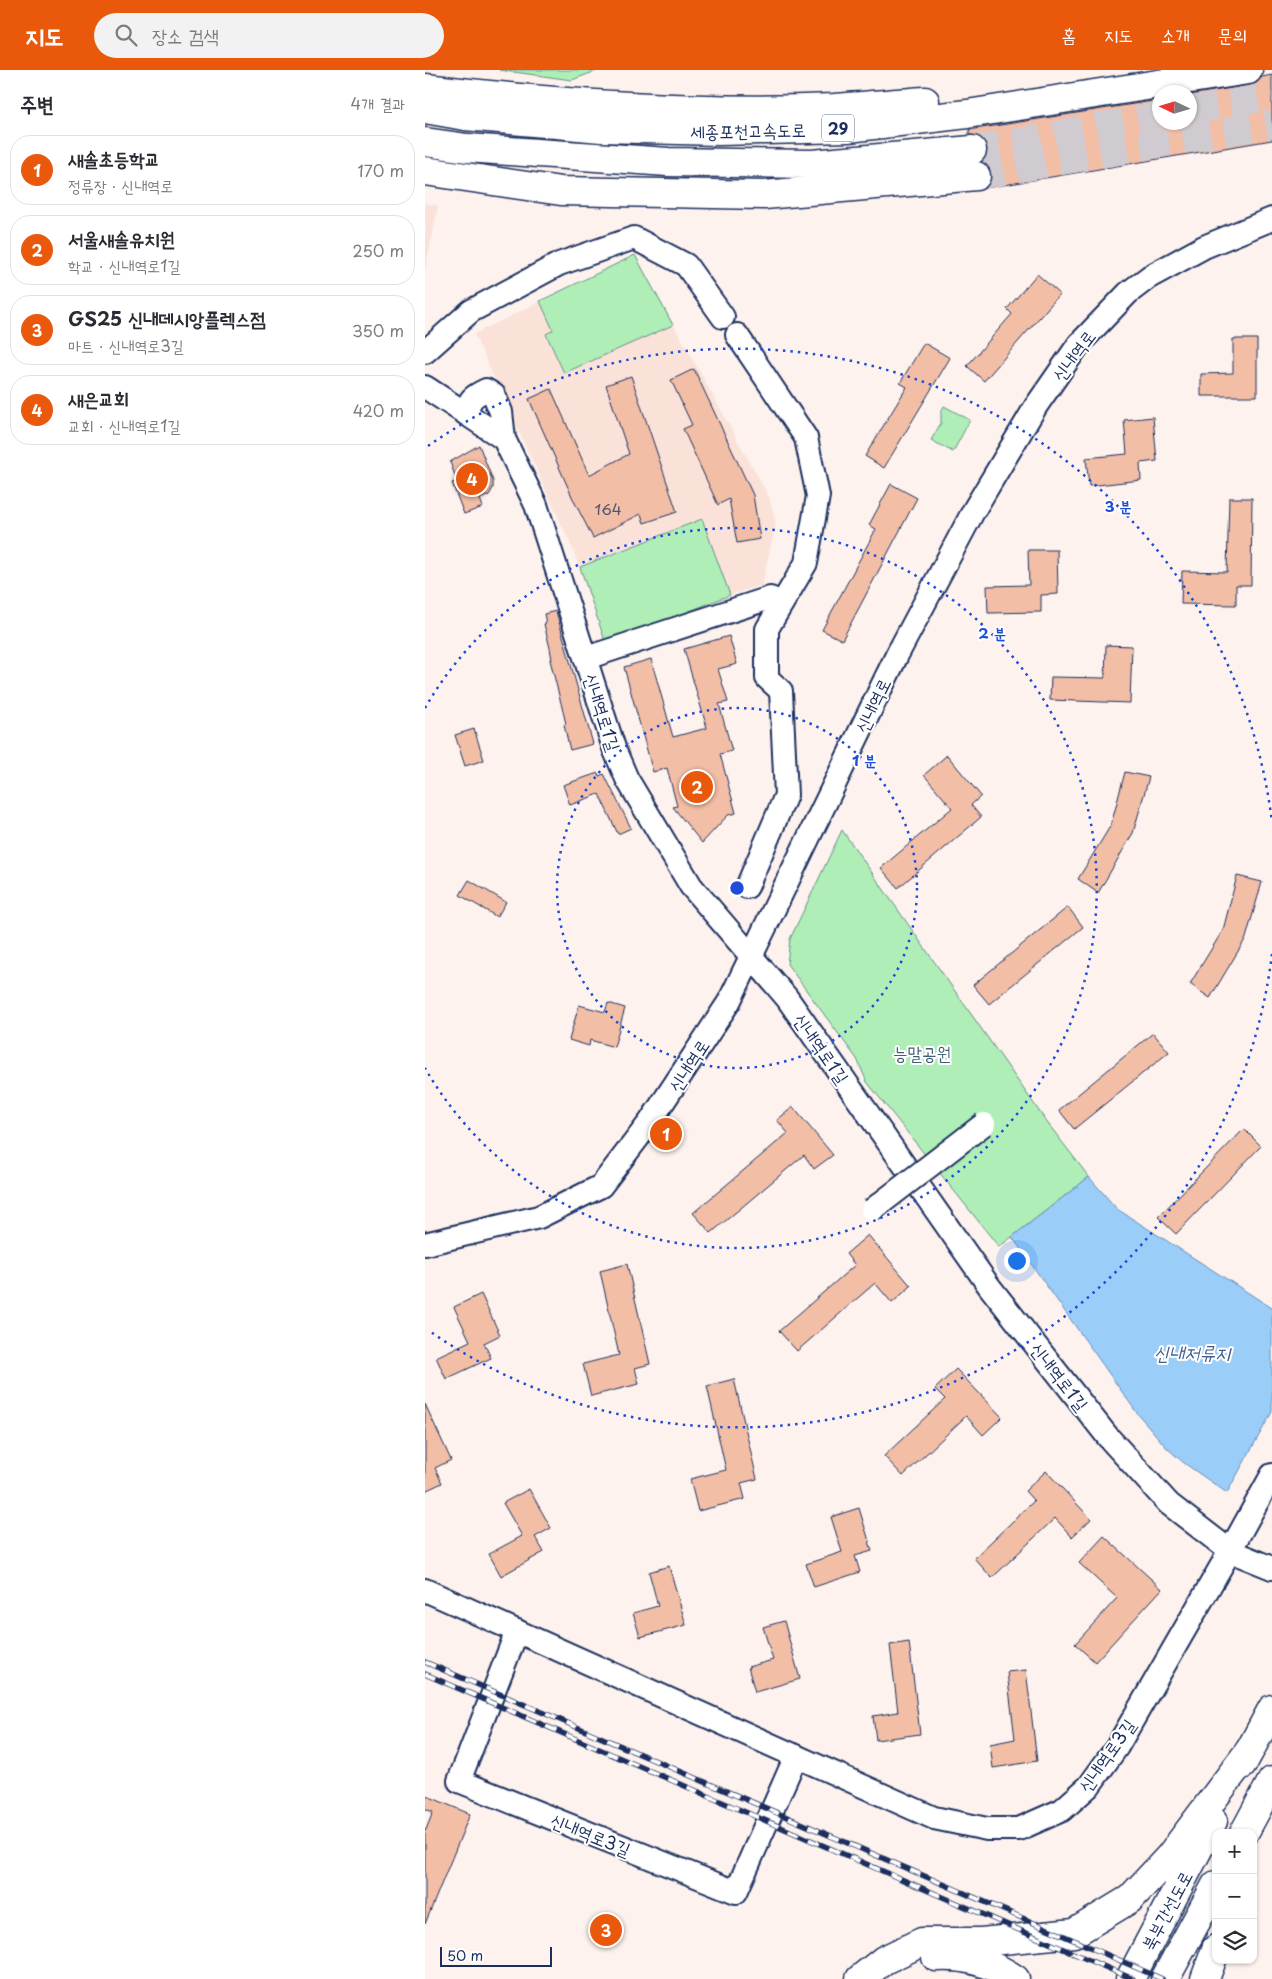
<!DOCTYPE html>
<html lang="ko">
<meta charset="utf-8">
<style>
body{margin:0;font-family:"Playpen Sans","Poor Story",sans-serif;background:#f2f2f3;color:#2b2b33}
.controls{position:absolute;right:15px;bottom:15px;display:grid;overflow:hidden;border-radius:10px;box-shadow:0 1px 4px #0004}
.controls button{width:45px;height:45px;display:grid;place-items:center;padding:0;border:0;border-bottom:1px solid #e1e1e2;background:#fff;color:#2b2b33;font:25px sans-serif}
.compass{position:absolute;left:727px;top:15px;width:45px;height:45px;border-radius:50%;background:#fff;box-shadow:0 1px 4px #0004;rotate:274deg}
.scale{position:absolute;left:15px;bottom:12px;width:112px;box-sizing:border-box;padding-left:5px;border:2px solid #1b2f5e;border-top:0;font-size:14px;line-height:18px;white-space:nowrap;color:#1b2f5e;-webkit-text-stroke:4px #fff;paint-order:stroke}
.you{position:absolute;left:591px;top:1190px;width:18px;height:18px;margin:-12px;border:4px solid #fff;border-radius:50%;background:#1a73e8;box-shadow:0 0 0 8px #1a73e833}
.badge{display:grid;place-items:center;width:32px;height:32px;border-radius:50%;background:#ea580c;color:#fff;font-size:16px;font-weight:700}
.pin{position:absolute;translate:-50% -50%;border:2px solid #fff;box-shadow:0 1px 5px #0006}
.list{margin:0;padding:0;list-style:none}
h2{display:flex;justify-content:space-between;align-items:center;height:65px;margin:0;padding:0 20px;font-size:21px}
h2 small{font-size:16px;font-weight:400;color:#7c7c81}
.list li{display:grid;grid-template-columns:32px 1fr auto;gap:15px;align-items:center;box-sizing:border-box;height:70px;margin:0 10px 10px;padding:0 10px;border:1px solid #e1e1e2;border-radius:20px}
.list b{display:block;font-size:19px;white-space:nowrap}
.list p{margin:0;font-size:16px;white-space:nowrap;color:#7c7c81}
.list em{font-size:16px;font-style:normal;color:#7c7c81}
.icon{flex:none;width:28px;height:28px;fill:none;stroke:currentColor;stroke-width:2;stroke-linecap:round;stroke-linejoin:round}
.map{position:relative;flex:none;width:847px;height:1909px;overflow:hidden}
header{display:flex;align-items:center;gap:30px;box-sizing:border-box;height:70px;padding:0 25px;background:#ea580c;color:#fff}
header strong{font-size:24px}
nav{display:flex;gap:28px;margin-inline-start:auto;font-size:18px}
.search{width:350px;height:45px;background:#f2f2f3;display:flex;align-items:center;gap:12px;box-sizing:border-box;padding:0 18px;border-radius:28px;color:#7c7c81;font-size:19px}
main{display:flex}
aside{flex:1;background:#fff}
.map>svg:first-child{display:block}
</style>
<header>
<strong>지도</strong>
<div class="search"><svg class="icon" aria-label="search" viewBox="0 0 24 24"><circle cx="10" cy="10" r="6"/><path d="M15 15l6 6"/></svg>장소 검색</div>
<nav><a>홈</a><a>지도</a><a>소개</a><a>문의</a></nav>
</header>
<main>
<aside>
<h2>주변<small>4개 결과</small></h2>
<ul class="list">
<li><span class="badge">1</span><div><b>새솔초등학교</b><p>정류장 · 신내역로</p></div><em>170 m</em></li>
<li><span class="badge">2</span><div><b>서울새솔유치원</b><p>학교 · 신내역로1길</p></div><em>250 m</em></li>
<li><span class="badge">3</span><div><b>GS25 신내데시앙플렉스점</b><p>마트 · 신내역로3길</p></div><em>350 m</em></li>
<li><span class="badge">4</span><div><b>새은교회</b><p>교회 · 신내역로1길</p></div><em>420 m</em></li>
</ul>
</aside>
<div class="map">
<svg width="847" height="1909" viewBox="0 0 847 1909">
<rect width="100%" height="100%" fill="#fdf2ed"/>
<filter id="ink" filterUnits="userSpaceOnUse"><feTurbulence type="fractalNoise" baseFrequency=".02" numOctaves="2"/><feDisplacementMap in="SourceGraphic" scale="10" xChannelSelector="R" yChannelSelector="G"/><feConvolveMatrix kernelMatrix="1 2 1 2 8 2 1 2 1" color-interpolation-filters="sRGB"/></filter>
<g filter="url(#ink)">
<!-- built -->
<g fill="#fae2d8">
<polygon points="0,133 13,136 0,201"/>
<polygon points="210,185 344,427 351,453 337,515 305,525 181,574 147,477 49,264"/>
</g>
<!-- green -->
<g fill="#afeeb6" stroke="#658e8a">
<polygon points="74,0 174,0 147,10"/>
<polygon points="210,185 248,255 139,303 121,264 128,260 115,231"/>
<polygon points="519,336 545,350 528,382 506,370 516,353 516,342"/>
<polygon points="277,449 305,525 181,574 155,497"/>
<polygon points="417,760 621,1051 664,1107 574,1177 442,1012 432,989 362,894 365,869"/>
</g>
<!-- water -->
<polygon fill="#9acdf7" stroke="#678eba" points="664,1107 692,1139 847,1238 847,1342 802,1423 759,1393 742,1378 712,1343 587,1167"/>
<!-- building -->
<g fill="#f3bea6" stroke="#1b2f5e">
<polygon points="847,5 847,70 561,118 565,112 567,105 563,97 557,92 561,86 562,78 560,71 554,66 544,65 544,60 734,30 734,52 764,52 764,25 825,15 832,12 837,7"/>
<polygon points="612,204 635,224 559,311 542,296 587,244 582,239"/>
<polygon points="808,269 832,269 832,326 776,326 776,304 808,303"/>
<polygon points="499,273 525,288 459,398 440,386 482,317 475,313"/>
<polygon points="269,299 328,425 335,469 312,473 304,429 293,435 258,359 267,355 246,310"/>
<polygon points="206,306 252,442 219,453 216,444 168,468 149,431 104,329 126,319 164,405 204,384 181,315"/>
<polygon points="728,347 732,391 715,393 716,410 664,416 661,388 702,384 699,350"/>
<polygon points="54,375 68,411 68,418 64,425 55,429 58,437 39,444 27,413 32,411 25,392"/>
<polygon points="466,414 492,428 417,570 397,560 451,459 444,455"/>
<polygon points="804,428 827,428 826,515 811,515 811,535 756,534 757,501 802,502"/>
<polygon points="603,480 632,480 633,524 616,525 616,542 563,543 562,516 604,515"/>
<polygon points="131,541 168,674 145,680 139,655 141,654 137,637 125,590 127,590 125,578 119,554 121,553 119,544"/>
<polygon points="304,566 312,594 293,599 303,632 294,634 307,681 295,684 311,743 303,745 277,773 248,737 252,736 242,698 228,702 199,597 226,589 248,667 282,658 259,579"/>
<polygon points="681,575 707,576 705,633 625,630 626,607 680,608"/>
<polygon points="49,659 59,690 40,696 30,665"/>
<polygon points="522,685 556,726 546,735 556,747 473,818 456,798 527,738 499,705"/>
<polygon points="700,702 724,707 708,763 673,823 653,809 686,755"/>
<polygon points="173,703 174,706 179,704 206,758 193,764 174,724 145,735 138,715"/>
<polygon points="812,806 837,812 821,868 785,928 765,914 798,860"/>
<polygon points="44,810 81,832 72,847 35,825"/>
<polygon points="643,837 658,857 564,934 548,915"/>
<polygon points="183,933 200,938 189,977 165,970 164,976 144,970 154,935 180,942"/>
<polygon points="728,963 744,982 649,1059 634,1040"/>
<polygon points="368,1037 408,1085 389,1099 379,1085 286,1163 268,1143 363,1063 352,1050"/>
<polygon points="819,1059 836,1076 751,1164 733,1147"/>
<polygon points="443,1165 486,1216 467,1233 450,1213 372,1281 354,1261 430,1195 421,1184"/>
<polygon points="202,1194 225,1294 210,1298 214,1314 166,1326 158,1294 194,1285 175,1201"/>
<polygon points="56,1224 75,1265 59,1273 66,1288 21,1309 11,1287 45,1271 29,1237"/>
<polygon points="531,1299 577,1347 558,1365 541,1346 478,1406 459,1386 520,1329 510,1319"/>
<polygon points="309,1309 332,1409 316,1413 320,1429 273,1441 265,1409 301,1400 282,1316"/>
<polygon points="0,1334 26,1390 10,1398 17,1413 0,1421"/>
<polygon points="621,1401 666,1449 647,1467 630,1448 567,1508 549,1488 609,1431 600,1421"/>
<polygon points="104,1419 126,1458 110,1467 119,1482 76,1506 64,1484 97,1466 78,1433"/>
<polygon points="434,1438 447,1481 430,1486 435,1502 389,1517 381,1494 417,1482 406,1447"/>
<polygon points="679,1466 737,1519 670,1592 650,1574 692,1528 654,1493"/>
<polygon points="244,1496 261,1555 215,1567 208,1543 233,1536 224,1502"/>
<polygon points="359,1551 375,1609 330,1622 323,1597 348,1590 338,1557"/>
<polygon points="484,1572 495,1664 451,1670 448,1646 473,1642 465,1575"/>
<polygon points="601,1600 612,1691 568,1698 565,1674 590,1669 582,1602"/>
<polygon points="0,1725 45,1744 0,1854 0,1762 8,1742 0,1739"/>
</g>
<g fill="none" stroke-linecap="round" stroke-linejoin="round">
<!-- highway-tunnel -->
<g stroke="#d0cbd0" stroke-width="28" stroke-dasharray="28 14" stroke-linecap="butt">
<polyline points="764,41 847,26"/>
<polyline points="547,80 734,46"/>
<polyline points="551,106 847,54"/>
</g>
<!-- minor casing -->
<g stroke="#1b2f5e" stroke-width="26">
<g id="minor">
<polyline points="312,265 381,368 393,426 381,493 342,559 342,608 356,621 361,725 322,817"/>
<polyline points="0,282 46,241 134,194 209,168 261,195 298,247"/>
<polyline points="0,317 43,345"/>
<path d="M79,369L43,345C42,330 48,326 61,320L69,325L76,342L79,369L111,435L190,681L202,709L266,816L362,928L564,1216L683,1367L744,1434L805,1481L847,1498"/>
<polyline points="161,588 345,528 357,533"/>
<polyline points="0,1174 114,1147 176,1116 225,1052 304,932 472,585 549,440 611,336 654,274 703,223 724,207 779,177 847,149"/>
<polyline points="0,1520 509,1748 562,1759 594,1759 637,1740 664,1716 692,1677 805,1481 847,1405"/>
<polyline points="92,1561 34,1711 311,1822 371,1686"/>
</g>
</g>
<!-- highway casing -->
<g stroke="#1b2f5e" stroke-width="31">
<g id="highway">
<path d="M0,18C135,34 273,44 409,38C439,36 470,33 500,31"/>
<polyline points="0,39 40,46 176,58 294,61 423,58 542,44 823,0"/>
<polyline points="0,72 42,78 243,92 387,94 547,80"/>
<polyline points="0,101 136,121 339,125 551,106"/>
<polyline points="817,1695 847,1639"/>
<polyline points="819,1763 847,1711"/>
<path d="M511,1887C540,1885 567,1893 590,1909"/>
<polyline points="435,1909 459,1890 497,1872 556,1872 649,1863 705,1829 745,1786 825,1680"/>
<polyline points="705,1909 788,1751"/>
<polyline points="740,1909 791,1815"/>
<polyline points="780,1909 791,1879"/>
</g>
</g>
<!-- minor -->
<use href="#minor" stroke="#fff" stroke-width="22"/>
<!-- highway -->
<use href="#highway" stroke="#fff" stroke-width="28"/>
<!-- rail casing -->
<g stroke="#1b2f5e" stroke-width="5.5">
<g id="rail">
<polyline points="0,1592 651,1871 737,1909"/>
<polyline points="0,1604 708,1909"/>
</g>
</g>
<!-- rail -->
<use href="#rail" stroke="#fff" stroke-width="4" stroke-dasharray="11" stroke-linecap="butt"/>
<!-- minor-bridge casing -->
<g stroke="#1b2f5e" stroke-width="26" stroke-linecap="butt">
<polyline id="minor-bridge" points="447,1140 559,1054"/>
</g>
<!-- minor-bridge -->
<use href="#minor-bridge" stroke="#fff" stroke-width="22"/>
</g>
</g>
<!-- distance rings -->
<g fill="none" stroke="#1d4ed8" stroke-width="2.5" stroke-dasharray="2.5 5">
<circle cx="312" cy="818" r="180"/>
<path d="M0 638A360 360 0 1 1 0 998"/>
<path d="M847 884A539 539 0 0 1 3 1260M3 376A539 539 0 0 1 847 752"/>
</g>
<g text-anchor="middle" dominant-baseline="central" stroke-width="4" stroke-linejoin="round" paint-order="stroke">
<!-- number labels -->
<g font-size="15" fill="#515370">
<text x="183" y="438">164</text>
</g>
<!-- shield labels -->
<rect fill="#fff" stroke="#5f6d8e" stroke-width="1" x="397" y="44.5" width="32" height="27" rx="4"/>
<g font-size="16" font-weight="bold" fill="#1b2f5e">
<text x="413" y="58">29</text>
</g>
<!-- street labels -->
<g font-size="18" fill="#1b2f5e" stroke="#fff">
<text transform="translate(323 60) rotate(-1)">세종포천고속도로</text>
<text transform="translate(648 285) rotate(-53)">신내역로</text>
<text transform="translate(447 635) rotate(-64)">신내역로</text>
<text transform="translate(178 642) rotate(72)">신내역로1길</text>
<text transform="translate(397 978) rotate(55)">신내역로1길</text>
<text transform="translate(263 995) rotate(-57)">신내역로</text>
<text transform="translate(635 1306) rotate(52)">신내역로1길</text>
<text transform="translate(681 1685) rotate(-55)">신내역로3길</text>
<text transform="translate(166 1764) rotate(22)">신내역로3길</text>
<text transform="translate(741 1840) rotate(-62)">북부간선도로</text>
</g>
<!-- park labels -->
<g font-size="18" fill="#405f74" stroke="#fff">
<text x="497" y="982">능말공원</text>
</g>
<!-- water labels -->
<g font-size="19" font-style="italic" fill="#415e8c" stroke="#fff">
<text x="767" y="1282">신내저류지</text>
</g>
</g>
<circle cx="312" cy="818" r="8" fill="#1d4ed8" stroke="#fff" stroke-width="2.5"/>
<g font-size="15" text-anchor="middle" font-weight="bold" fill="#1d4ed8" stroke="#fff" stroke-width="4" stroke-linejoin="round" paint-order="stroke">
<text x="693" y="442">3 분</text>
<text x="567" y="569">2 분</text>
<text x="439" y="696">1 분</text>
</g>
</svg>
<div class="controls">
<button>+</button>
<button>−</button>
<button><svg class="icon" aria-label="layers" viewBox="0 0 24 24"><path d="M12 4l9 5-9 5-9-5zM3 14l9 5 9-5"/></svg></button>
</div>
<svg class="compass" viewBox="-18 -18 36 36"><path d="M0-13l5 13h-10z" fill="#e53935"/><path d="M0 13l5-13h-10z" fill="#7c7c81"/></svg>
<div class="scale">50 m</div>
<div class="you"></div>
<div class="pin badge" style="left:241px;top:1064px">1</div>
<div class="pin badge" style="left:272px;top:717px">2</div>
<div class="pin badge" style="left:181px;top:1860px">3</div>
<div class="pin badge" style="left:47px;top:409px">4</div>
</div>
</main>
